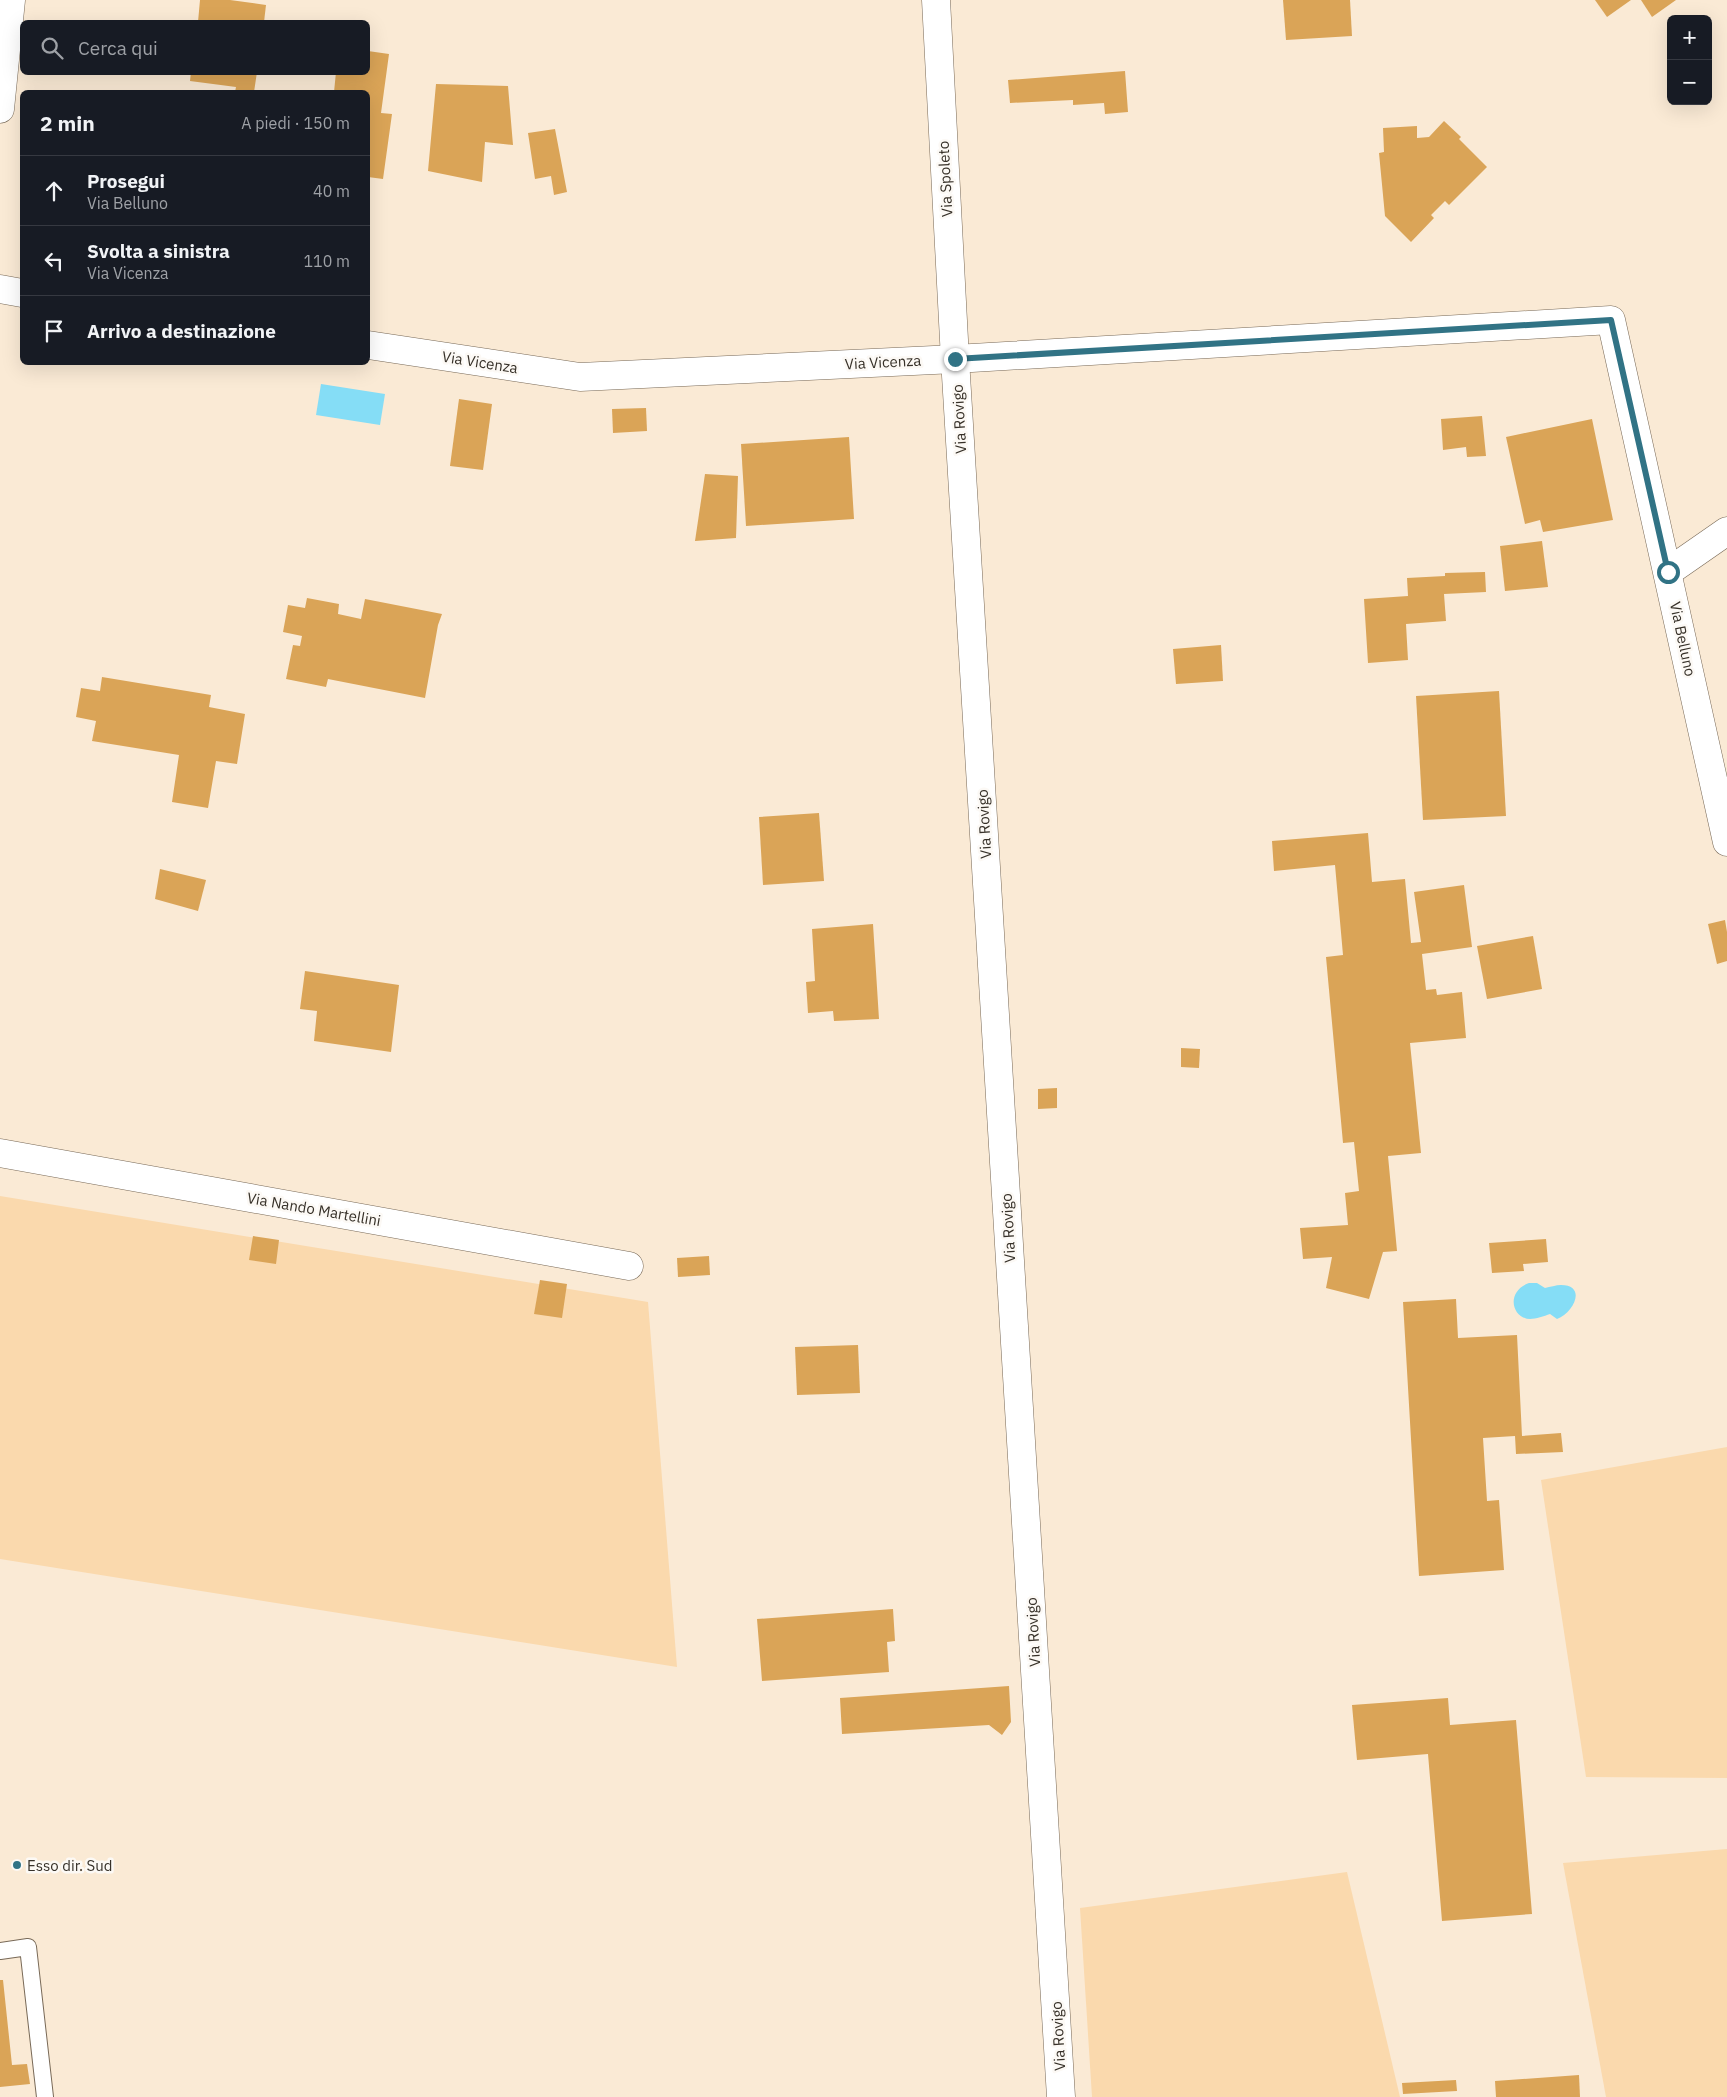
<!DOCTYPE html>
<html lang="it">
<meta charset="utf-8">
<style>
body{margin:0;font-family:"IBM Plex Sans",sans-serif;background:#242831;color:#f1f3f6}
.controls{position:absolute;right:15px;top:15px;display:grid;overflow:hidden;border-radius:8px;box-shadow:0 5px 20px #0002}
.controls button{width:45px;height:45px;display:grid;place-items:center;padding:0;border:0;border-bottom:1px solid #363941;background:#171b24;color:#f1f3f6;font:25px sans-serif}
.stop{position:absolute;width:15px;height:15px;margin:-11px;border:4px solid #317385;border-radius:50%;background:#fff}
.stop.end{background:#317385;border-color:#fff;box-shadow:0 1px 5px #0008}
.list{margin:0;padding:0;list-style:none}
h2{display:flex;justify-content:space-between;align-items:center;height:65px;margin:0;padding:0 20px;font-size:21px}
h2 small{font-size:16px;font-weight:400;color:#9ea1a6}
.list li{display:grid;grid-template-columns:32px 1fr auto;gap:15px;align-items:center;box-sizing:border-box;height:70px;padding:0 20px;border-top:1px solid #363941}
.list b{display:block;font-size:19px;white-space:nowrap}
.list p{margin:0;font-size:16px;white-space:nowrap;color:#9ea1a6}
.list em{font-size:16px;font-style:normal;color:#9ea1a6}
.icon{flex:none;width:28px;height:28px;fill:none;stroke:currentColor;stroke-width:2;stroke-linecap:round;stroke-linejoin:round}
.map{position:relative;flex:none;width:1727px;height:2097px;overflow:hidden}
.search{position:absolute;background:#171b24;box-shadow:0 5px 20px #0002;left:20px;top:20px;width:350px;height:55px;display:flex;align-items:center;gap:12px;box-sizing:border-box;padding:0 18px;border-radius:8px;color:#9ea1a6;font-size:19px}
.panel{position:absolute;background:#171b24;box-shadow:0 5px 20px #0002;left:20px;top:90px;width:350px;height:275px;border-radius:8px}
.map>svg:first-child{display:block}
</style>
<div class="map">
<svg width="1727" height="2097" viewBox="0 0 1727 2097">
<rect width="100%" height="100%" fill="#faead5"/>
<!-- green -->
<g fill="#fad9ad">
<polygon points="0,1196 648,1302 677,1667 0,1559"/>
<polygon points="1727,1447 1727,1778 1586,1777 1541,1480"/>
<polygon points="1727,1849 1727,2097 1606,2097 1563,1863"/>
<polygon points="1347,1872 1400,2097 1092,2097 1080,1908"/>
</g>
<!-- water -->
<g fill="#85ddf6">
<polygon points="321,384 385,394 380,425 316,415"/>
<path d="M1529,1283H1537L1545,1288C1550,1287 1556,1285 1561,1285C1587,1285 1574,1313 1557,1319L1550,1314C1544,1316 1536,1319 1530,1319C1511,1318 1506,1291 1529,1283Z"/>
</g>
<!-- building -->
<g fill="#daa457">
<polygon points="200,0 230,0 266,5 264,22 198,22"/>
<polygon points="1283,0 1350,0 1352,36 1286,40"/>
<polygon points="1595,0 1631,0 1607,17"/>
<polygon points="1641,0 1676,0 1652,17"/>
<polygon points="368,51 389,54 381,113 392,114 383,179 368,177 368,92 334,92 336,72 368,72"/>
<polygon points="1125,71 1128,112 1105,114 1104,103 1073,105 1073,100 1010,103 1008,80"/>
<polygon points="191,72 257,72 254,92 235,92 236,87 190,81"/>
<polygon points="436,84 508,86 513,145 485,142 482,182 428,171"/>
<polygon points="1444,121 1461,137 1459,139 1487,167 1449,205 1445,201 1431,215 1434,218 1411,242 1385,216 1379,153 1384,152 1383,128 1417,126 1417,138 1429,137"/>
<polygon points="555,129 567,192 554,195 551,176 535,179 528,133"/>
<polygon points="459,399 492,404 483,470 450,466"/>
<polygon points="646,408 647,431 613,433 612,409"/>
<polygon points="1482,416 1486,456 1467,457 1466,447 1443,450 1441,419"/>
<polygon points="1592,419 1613,520 1543,532 1540,520 1525,524 1506,437"/>
<polygon points="849,437 854,519 746,526 741,444"/>
<polygon points="705,474 738,476 736,538 695,541"/>
<polygon points="1542,541 1548,587 1505,591 1500,546"/>
<polygon points="1485,572 1486,592 1444,594 1446,621 1406,624 1408,660 1368,663 1364,599 1408,596 1407,578 1445,576 1445,573"/>
<polygon points="307,598 339,604 338,614 361,619 365,599 442,614 438,625 425,698 328,679 326,687 286,679 293,645 300,646 302,636 283,632 288,605 305,608"/>
<polygon points="1221,645 1223,681 1176,684 1173,649"/>
<polygon points="102,677 211,695 209,707 245,714 237,764 216,761 208,808 172,802 179,755 92,741 96,721 76,717 81,688 100,691"/>
<polygon points="1499,691 1506,816 1423,820 1416,696"/>
<polygon points="819,813 824,881 763,885 759,817"/>
<polygon points="1368,833 1372,882 1405,879 1411,943 1421,942 1414,892 1464,885 1472,947 1422,954 1426,990 1436,989 1437,995 1462,992 1466,1038 1410,1043 1421,1153 1388,1156 1397,1251 1383,1252 1369,1299 1326,1288 1332,1257 1303,1259 1300,1228 1348,1225 1345,1193 1359,1191 1354,1142 1343,1143 1326,957 1343,955 1335,865 1274,871 1272,841"/>
<polygon points="160,869 206,880 198,911 155,899"/>
<polygon points="1725,920 1727,932 1727,961 1717,964 1708,924"/>
<polygon points="873,924 879,1019 834,1021 833,1011 808,1013 806,982 815,981 812,929"/>
<polygon points="1533,936 1542,989 1487,999 1477,946"/>
<polygon points="305,971 399,985 391,1052 314,1041 317,1011 300,1009"/>
<polygon points="1181,1048 1200,1049 1199,1068 1181,1067"/>
<polygon points="1057,1088 1057,1108 1038,1109 1038,1089"/>
<polygon points="253,1236 279,1240 276,1264 249,1260"/>
<polygon points="1546,1239 1548,1262 1523,1264 1524,1271 1492,1273 1489,1243"/>
<polygon points="709,1256 710,1275 678,1277 677,1258"/>
<polygon points="540,1280 567,1284 562,1318 534,1314"/>
<polygon points="1456,1299 1458,1338 1517,1335 1522,1436 1561,1433 1563,1452 1516,1454 1515,1436 1483,1438 1487,1501 1499,1500 1504,1570 1419,1576 1403,1302"/>
<polygon points="858,1345 860,1393 797,1395 795,1347"/>
<polygon points="893,1609 895,1641 887,1642 889,1672 762,1681 757,1619"/>
<polygon points="1009,1686 1011,1722 1002,1735 989,1725 842,1734 840,1698"/>
<polygon points="1448,1698 1450,1725 1516,1720 1532,1914 1442,1921 1428,1754 1357,1760 1352,1705"/>
<polygon points="0,1980 3,1980 12,2065 27,2064 30,2084 0,2087"/>
<polygon points="1579,2075 1580,2097 1496,2097 1495,2081"/>
<polygon points="1456,2080 1457,2091 1403,2094 1402,2083"/>
</g>
<g fill="none" stroke-linecap="round" stroke-linejoin="round">
<!-- lane casing -->
<g stroke="#786957" stroke-width="18">
<polyline id="lane" points="0,1951 28,1947 45,2097"/>
</g>
<!-- street casing -->
<g stroke="#786957" stroke-width="29">
<g id="street">
<polyline points="936,0 955,359 1061,2097"/>
<polyline points="0,109 11,0"/>
<polyline points="0,289 22,293"/>
<polyline points="368,345 580,377 955,359 1611,320 1727,842"/>
<polyline points="1668,572 1727,531"/>
<polyline points="0,1153 629,1266"/>
</g>
</g>
<!-- lane -->
<use href="#lane" stroke="#fff" stroke-width="16"/>
<!-- street -->
<use href="#street" stroke="#fff" stroke-width="28"/>
</g>
<g fill="none" stroke-linecap="round" stroke-linejoin="round">
<!-- route -->
<polyline stroke="#317385" stroke-width="6" points="955,359 1611,320 1668,572"/>
</g>
<!-- markers -->
<circle fill="#317385" stroke="#fcf9f5" stroke-width="2" cx="17" cy="1865" r="5"/>
<g text-anchor="middle" dominant-baseline="central" stroke-width="5" stroke-linejoin="round" paint-order="stroke">
<!-- street labels -->
<g font-size="15" fill="#373129" stroke="#fcf9f5">
<text transform="translate(945 179) rotate(-93)">Via Spoleto</text>
<text transform="translate(480 362) rotate(9)">Via Vicenza</text>
<text transform="translate(883 362) rotate(-3)">Via Vicenza</text>
<text transform="translate(959 419) rotate(-93)">Via Rovigo</text>
<text transform="translate(1683 639) rotate(78)">Via Belluno</text>
<text transform="translate(984 824) rotate(-93)">Via Rovigo</text>
<text transform="translate(314 1209) rotate(10)">Via Nando Martellini</text>
<text transform="translate(1008 1228) rotate(-93)">Via Rovigo</text>
<text transform="translate(1033 1632) rotate(-93)">Via Rovigo</text>
<text transform="translate(1058 2036) rotate(-93)">Via Rovigo</text>
</g>
<!-- poi labels -->
<g font-size="15" fill="#373129" stroke="#fcf9f5" text-anchor="start">
<text x="27" y="1865">Esso dir. Sud</text>
</g>
</g>
</svg>
<div class="controls">
<button>+</button>
<button>−</button>
</div>
<div class="stop" style="left:1668px;top:572px"></div>
<div class="stop end" style="left:955px;top:359px"></div>
<div class="search"><svg class="icon" aria-label="search" viewBox="0 0 24 24"><circle cx="10" cy="10" r="6"/><path d="M15 15l6 6"/></svg>Cerca qui</div>
<section class="panel">
<h2>2 min<small>A piedi · 150 m</small></h2>
<ul class="list">
<li><svg class="icon" aria-label="ahead" viewBox="0 0 24 24"><path d="M12 20V5M6 11l6-6 6 6"/></svg><div><b>Prosegui</b><p>Via Belluno</p></div><em>40 m</em></li>
<li><svg class="icon" aria-label="left" viewBox="0 0 24 24"><path d="M17 20v-9H6M10 6l-5 5 5 5"/></svg><div><b>Svolta a sinistra</b><p>Via Vicenza</p></div><em>110 m</em></li>
<li><svg class="icon" aria-label="arrive" viewBox="0 0 24 24"><path d="M6 21V4h12l-3 4 3 4H6"/></svg><div><b>Arrivo a destinazione</b></div></li>
</ul>
</section>
</div>
